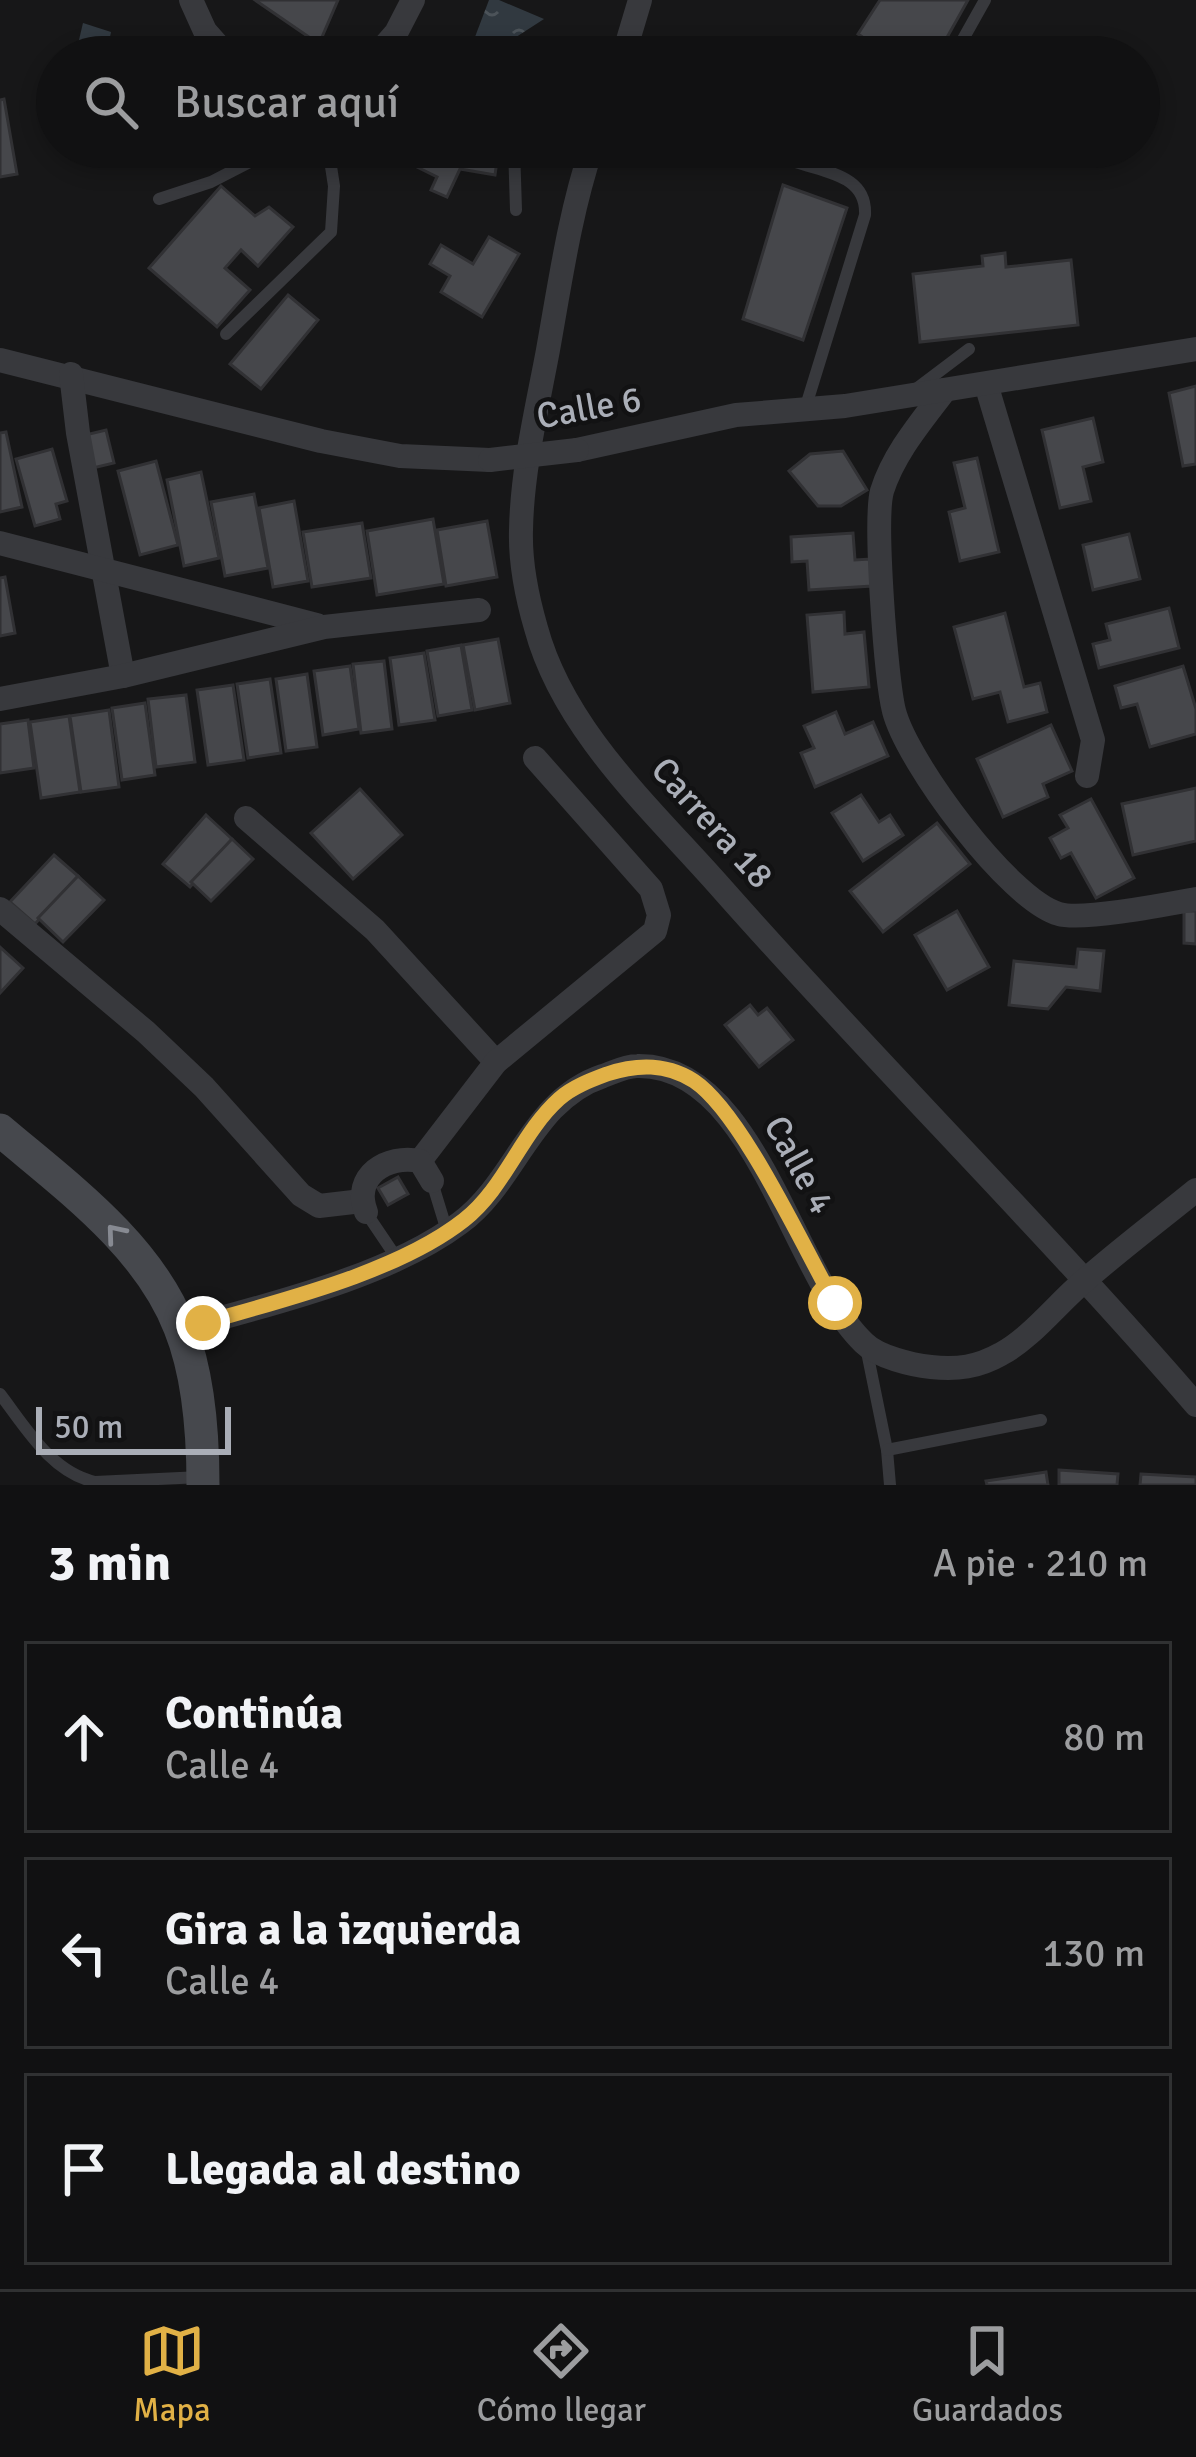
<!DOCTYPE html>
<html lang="es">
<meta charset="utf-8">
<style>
body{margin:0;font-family:Signika,sans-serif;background:#1a1a1b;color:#f1f3f6}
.scale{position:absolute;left:36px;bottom:30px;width:195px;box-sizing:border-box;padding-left:12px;border:6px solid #aaaeb7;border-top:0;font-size:33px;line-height:42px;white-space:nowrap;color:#aaaeb7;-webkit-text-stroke:9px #121213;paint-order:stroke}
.stop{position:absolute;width:36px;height:36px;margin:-27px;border:9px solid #e1b146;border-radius:50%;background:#fff}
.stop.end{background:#e1b146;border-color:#fff;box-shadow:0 3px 12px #0008}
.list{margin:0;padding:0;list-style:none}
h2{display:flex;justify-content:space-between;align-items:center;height:156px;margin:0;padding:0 48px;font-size:51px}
h2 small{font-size:39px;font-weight:400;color:#9c9d9f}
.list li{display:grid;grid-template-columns:78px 1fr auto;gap:36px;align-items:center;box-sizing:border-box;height:192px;margin:0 24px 24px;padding:0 24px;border:3px solid #303132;border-radius:0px}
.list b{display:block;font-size:45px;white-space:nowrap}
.list p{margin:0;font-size:39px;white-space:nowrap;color:#9c9d9f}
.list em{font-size:39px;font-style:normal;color:#9c9d9f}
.icon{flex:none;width:66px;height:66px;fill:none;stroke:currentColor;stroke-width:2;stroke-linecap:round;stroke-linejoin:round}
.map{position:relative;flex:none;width:1196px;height:1485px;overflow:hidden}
.search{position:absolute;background:#111112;box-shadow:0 6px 18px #0003;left:36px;right:36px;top:36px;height:132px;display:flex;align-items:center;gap:30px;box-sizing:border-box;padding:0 42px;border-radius:66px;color:#9c9d9f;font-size:45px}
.sheet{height:804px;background:#111112}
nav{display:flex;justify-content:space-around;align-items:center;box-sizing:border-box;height:168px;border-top:3px solid #303132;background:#111112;font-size:33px;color:#9c9d9f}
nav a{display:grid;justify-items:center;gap:6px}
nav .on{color:#e1b146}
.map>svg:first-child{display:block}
</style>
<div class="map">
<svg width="1196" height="1485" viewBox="0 0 1196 1485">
<defs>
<pattern id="water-ripples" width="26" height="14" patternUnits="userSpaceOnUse" patternTransform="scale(3)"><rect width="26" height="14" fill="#313940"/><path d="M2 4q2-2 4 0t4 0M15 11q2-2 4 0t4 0" fill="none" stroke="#4c5359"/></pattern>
</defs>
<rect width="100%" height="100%" fill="#171718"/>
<!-- water -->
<g fill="url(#water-ripples)">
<polygon points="489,0 499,0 544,19 499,48 475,37"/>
<polygon points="83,23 111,32 106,57 75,57"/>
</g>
<!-- building -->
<g fill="#46474b" stroke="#313134" stroke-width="3">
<polygon points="255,0 338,0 319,44"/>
<polygon points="880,0 968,0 936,57 892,57 858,34"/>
<polygon points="4,99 17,174 0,177 0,100"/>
<polygon points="416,147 499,147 495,175 460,169 447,197 431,190 437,177 413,165"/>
<polygon points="783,185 847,208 803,340 743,319"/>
<polygon points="221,186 255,216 269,207 293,227 258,266 241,250 225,268 250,290 217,327 149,268"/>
<polygon points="489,237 519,254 482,317 441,292 450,276 430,264 441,245 473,264"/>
<polygon points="1005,253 1006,267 1071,260 1078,325 920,342 913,274 983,266 982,256"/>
<polygon points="288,295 318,320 261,389 230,364"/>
<polygon points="1196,386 1196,464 1183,466 1169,393"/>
<polygon points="1093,418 1103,462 1083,467 1091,501 1060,508 1042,430"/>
<polygon points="106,430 114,463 93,468 85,435"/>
<polygon points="6,432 22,507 0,512 0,433"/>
<polygon points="52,449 67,501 56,504 60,519 35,526 16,459"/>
<polygon points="843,451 867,490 841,506 818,506 789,471 810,454"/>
<polygon points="977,458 999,552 960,561 949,512 965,508 954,463"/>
<polygon points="156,461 178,545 140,555 118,471"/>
<polygon points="201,472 219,558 184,566 167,480"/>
<polygon points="254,494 268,568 225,576 211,502"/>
<polygon points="294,501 308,581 273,587 259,508"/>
<polygon points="433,519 444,584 377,595 367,531"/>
<polygon points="487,521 497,577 446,586 437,530"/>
<polygon points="362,523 371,578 312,587 303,532"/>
<polygon points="853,533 855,560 870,559 872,586 809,590 807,561 792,562 791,537"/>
<polygon points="1129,534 1140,579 1093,590 1083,545"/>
<polygon points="5,577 15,633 0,636 0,578"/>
<polygon points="1169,608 1179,648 1099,668 1093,644 1110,640 1106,624"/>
<polygon points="844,612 845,634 864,632 869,687 813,692 807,615"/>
<polygon points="1005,613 1024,687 1040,683 1047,712 1008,722 1000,692 973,699 954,627"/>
<polygon points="498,639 510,703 475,710 463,645"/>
<polygon points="461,645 472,710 438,716 427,651"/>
<polygon points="424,653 435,720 399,725 390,658"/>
<polygon points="384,661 392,729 361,733 353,664"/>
<polygon points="350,666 359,729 323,735 314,671"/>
<polygon points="1183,666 1196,709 1196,734 1150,747 1137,704 1121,708 1115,686"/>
<polygon points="307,674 317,747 286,751 276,679"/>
<polygon points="270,679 281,753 248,758 237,684"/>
<polygon points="233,685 244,760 208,765 197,690"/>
<polygon points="186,695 195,762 156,767 148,699"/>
<polygon points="145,703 155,775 122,780 112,708"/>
<polygon points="109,710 119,787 81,792 70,716"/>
<polygon points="836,712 845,734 873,722 888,756 815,787 801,753 814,748 804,726"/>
<polygon points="69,716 80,792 41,798 30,722"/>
<polygon points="28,720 34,768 0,773 0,724"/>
<polygon points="1051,725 1072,771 1043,784 1048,797 1003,817 977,759"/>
<polygon points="1196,788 1196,841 1133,855 1122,804"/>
<polygon points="360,789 402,835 353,879 311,833"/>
<polygon points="861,795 879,822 890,815 903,835 863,861 832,813"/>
<polygon points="1091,799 1134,878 1096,898 1071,853 1061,858 1050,838 1068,828 1060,815"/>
<polygon points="206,815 232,839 190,887 163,864"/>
<polygon points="937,823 970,864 883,932 850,891"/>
<polygon points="232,839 253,859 211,901 191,882"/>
<polygon points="54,855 78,876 35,924 10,902"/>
<polygon points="78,876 104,900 63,942 38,918"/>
<polygon points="957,911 989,967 947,990 915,935"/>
<polygon points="1184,911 1196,911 1196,944 1184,943"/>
<polygon points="0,947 23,968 0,993"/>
<polygon points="1078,949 1104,951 1100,991 1066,987 1048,1009 1009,1005 1014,961 1076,967"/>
<polygon points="750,1005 758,1015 767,1008 793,1040 759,1067 725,1025"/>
<polygon points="398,1177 408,1194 388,1205 378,1188"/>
<polygon points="1059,1470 1118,1474 1117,1485 1059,1485"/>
<polygon points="1046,1472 1048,1485 987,1485 986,1481"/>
<polygon points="1141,1474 1196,1477 1196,1485 1140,1485"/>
</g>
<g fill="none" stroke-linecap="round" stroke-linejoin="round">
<!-- lane -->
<g stroke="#38393d" stroke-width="12">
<polyline points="953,57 985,0"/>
<polyline points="514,147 516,210"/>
<path d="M796,162C828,173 867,176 865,215L805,409"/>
<polyline points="159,199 211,182 279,147"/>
<polyline points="226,334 331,232 334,186 328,147"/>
<polyline points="916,389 969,349"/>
<polyline points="432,1182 447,1231"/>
<polyline points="367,1214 396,1257"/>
<polyline points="866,1347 887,1450 890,1485"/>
<path d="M0,1394C26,1428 51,1472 95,1482L201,1477"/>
<polyline points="887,1450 1041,1420"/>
</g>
<!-- street -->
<g stroke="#38393d" stroke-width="24">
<polyline points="191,0 205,31 228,57"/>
<polyline points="375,57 396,33 413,0"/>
<polyline points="623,57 640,0"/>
<path d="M592,147C570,212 560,283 548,350C537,409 522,470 521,530C520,562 527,597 536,628C564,732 655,812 724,891C878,1065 1044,1229 1196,1405"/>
<polyline points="0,360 321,441 400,456 490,460"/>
<polyline points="71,374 78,433 123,676"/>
<polyline points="986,384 1093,740 1087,776"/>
<path d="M945,390C921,422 894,453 882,491C874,520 886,679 894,711C907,762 1009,900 1059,914C1082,921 1169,904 1196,899"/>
<polyline points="577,450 736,415 845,406 1196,349"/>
<polyline points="0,543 317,625"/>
<polyline points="0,699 123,676 324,627 479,610"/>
<polyline points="246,818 375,930 496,1062"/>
<polyline points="0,909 146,1032 204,1087 301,1195 319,1206 362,1201"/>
<polyline points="420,1161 496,1062 655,931 659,915 651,889 535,758"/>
<path d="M366,1212C352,1176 387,1154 420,1161L432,1181"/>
<path d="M181,1329C267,1305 388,1277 460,1223C517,1181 531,1100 603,1076C614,1072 626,1066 637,1066C755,1063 792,1275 864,1343C878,1357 912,1365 931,1367C957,1370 978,1367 1001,1354C1031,1338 1057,1304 1083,1282C1119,1250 1158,1221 1196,1190"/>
</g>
<!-- secondary -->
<path stroke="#46484d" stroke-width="33" d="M0,1130C66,1186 148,1245 180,1328C199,1375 203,1435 203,1485"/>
<!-- street-bridge -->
<polyline stroke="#38393d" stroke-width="24" points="490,460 577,450"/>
</g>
<!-- one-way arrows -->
<defs><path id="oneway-chevron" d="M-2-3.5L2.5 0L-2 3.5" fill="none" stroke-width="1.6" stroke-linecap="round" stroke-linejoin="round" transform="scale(3)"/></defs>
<use stroke="#878a92" href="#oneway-chevron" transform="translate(115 1233) rotate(-130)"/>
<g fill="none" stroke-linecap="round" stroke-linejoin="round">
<!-- route -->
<path stroke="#e1b146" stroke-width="15" d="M203,1323C283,1300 398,1272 464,1220C505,1188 521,1133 559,1099C572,1087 591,1080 607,1074C637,1064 666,1063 694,1081C742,1113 804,1249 835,1303"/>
</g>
<g text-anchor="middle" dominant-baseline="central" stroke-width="9" stroke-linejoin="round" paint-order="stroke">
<!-- street labels -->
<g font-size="36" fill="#aaaeb7" stroke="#121213">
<text transform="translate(589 408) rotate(-10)">Calle 6</text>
<text transform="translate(712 823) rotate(48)">Carrera 18</text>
<text transform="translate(799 1165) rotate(61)">Calle 4</text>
</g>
</g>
</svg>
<div class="scale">50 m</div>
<div class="stop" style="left:835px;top:1303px"></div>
<div class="stop end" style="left:203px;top:1323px"></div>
<div class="search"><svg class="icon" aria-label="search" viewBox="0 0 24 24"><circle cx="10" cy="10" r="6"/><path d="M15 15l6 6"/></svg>Buscar aquí</div>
</div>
<section class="sheet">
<h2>3 min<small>A pie · 210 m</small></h2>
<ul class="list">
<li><svg class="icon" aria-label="ahead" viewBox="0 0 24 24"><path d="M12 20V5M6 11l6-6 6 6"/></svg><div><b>Continúa</b><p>Calle 4</p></div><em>80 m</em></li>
<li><svg class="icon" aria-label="left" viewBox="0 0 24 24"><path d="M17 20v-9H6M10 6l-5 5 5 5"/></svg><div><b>Gira a la izquierda</b><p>Calle 4</p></div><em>130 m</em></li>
<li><svg class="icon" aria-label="arrive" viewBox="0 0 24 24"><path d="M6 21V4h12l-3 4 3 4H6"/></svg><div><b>Llegada al destino</b></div></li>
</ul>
</section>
<nav>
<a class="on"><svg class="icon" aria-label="map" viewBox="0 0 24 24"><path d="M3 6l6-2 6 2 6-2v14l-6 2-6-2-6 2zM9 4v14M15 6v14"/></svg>Mapa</a>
<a><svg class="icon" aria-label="directions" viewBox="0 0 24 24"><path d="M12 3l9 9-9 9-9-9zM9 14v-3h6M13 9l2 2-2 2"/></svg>Cómo llegar</a>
<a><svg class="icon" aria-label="saved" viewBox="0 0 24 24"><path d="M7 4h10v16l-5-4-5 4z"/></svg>Guardados</a>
</nav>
